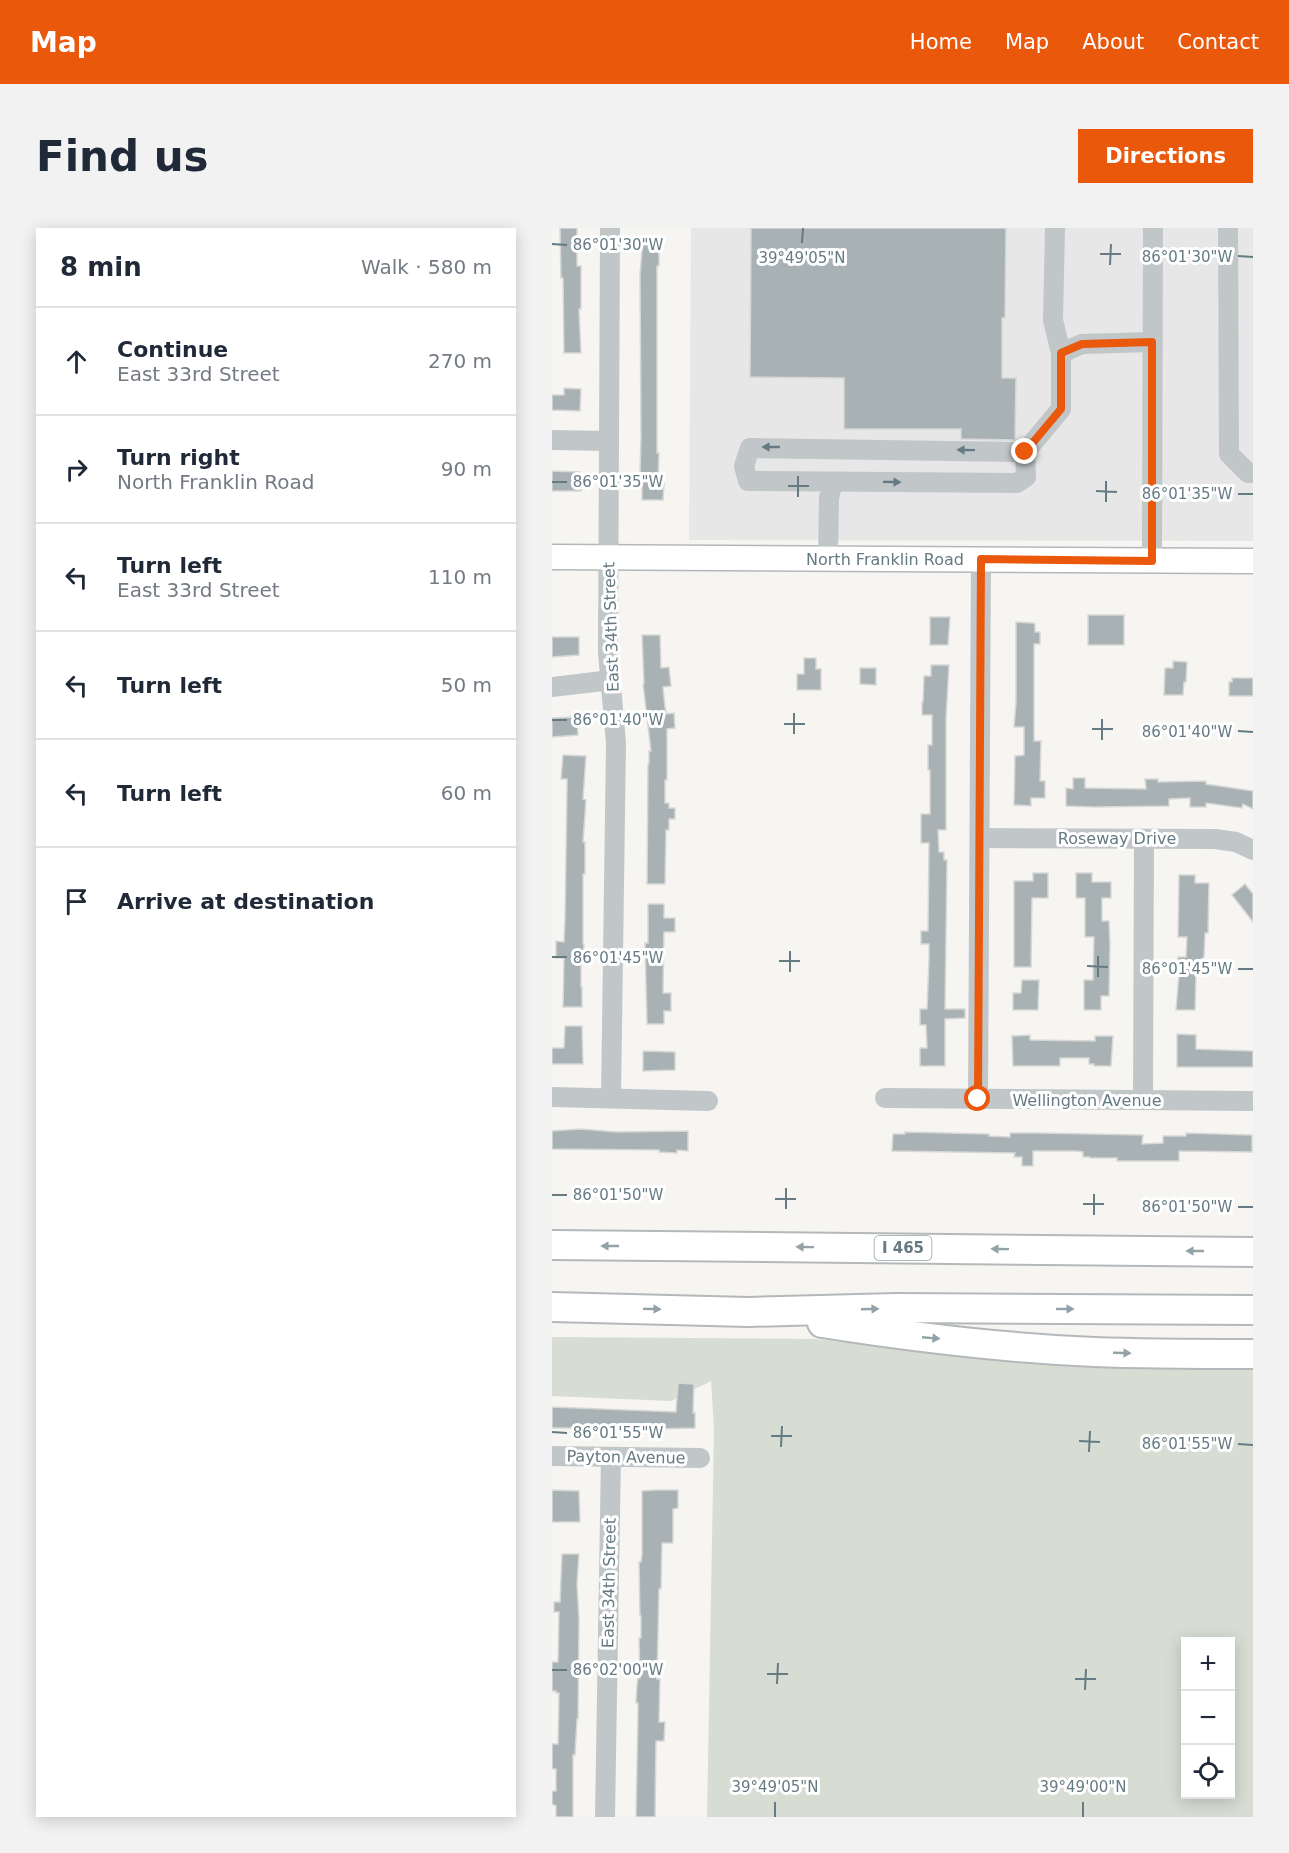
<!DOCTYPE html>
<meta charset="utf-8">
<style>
body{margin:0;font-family:"DejaVu Sans",sans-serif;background:#f2f2f3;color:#1f2937}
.controls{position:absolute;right:18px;bottom:18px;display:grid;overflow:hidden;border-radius:0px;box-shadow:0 3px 15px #0003}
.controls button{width:54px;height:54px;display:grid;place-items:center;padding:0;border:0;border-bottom:2px solid #e0e1e3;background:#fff;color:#1f2937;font:30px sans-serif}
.stop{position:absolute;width:18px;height:18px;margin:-14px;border:4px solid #ea580c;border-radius:50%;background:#fff}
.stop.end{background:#ea580c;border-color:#fff;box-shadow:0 2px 6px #0008}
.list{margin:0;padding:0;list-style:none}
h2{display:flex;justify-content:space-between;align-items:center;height:78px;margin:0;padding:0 24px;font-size:26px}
h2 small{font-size:20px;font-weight:400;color:#747a83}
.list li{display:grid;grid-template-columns:39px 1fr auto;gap:18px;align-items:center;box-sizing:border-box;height:108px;padding:0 24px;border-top:2px solid #e0e1e3}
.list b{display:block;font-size:22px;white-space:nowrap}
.list p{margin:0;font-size:20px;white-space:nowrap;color:#747a83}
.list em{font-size:20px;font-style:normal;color:#747a83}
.icon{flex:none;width:33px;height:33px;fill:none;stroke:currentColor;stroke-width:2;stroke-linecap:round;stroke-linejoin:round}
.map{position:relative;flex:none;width:701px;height:1589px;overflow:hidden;border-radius:0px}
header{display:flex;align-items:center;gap:36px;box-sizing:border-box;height:84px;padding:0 30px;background:#ea580c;color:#fff}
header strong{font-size:28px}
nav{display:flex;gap:33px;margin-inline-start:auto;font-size:21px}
.intro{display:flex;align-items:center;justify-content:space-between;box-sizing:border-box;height:144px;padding:0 36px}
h1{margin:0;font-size:42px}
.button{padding:15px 27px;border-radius:0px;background:#ea580c;color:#fff;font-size:21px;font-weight:700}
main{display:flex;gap:36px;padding:0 36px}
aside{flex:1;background:#fff;border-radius:0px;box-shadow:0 3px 15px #0003}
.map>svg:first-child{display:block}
</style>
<header>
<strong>Map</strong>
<nav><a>Home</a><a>Map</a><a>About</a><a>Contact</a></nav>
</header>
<div class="intro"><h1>Find us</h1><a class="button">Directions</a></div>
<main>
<aside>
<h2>8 min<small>Walk · 580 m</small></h2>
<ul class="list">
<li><svg class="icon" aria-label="ahead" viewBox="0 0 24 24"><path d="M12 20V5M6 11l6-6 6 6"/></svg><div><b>Continue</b><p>East 33rd Street</p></div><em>270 m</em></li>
<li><svg class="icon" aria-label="right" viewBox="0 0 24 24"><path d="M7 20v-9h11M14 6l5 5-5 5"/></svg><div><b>Turn right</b><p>North Franklin Road</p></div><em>90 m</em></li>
<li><svg class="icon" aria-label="left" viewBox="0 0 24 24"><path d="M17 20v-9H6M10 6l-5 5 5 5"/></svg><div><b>Turn left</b><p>East 33rd Street</p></div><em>110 m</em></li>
<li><svg class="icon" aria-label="left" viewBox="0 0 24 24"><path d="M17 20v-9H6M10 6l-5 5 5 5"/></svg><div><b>Turn left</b></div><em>50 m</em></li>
<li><svg class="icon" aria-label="left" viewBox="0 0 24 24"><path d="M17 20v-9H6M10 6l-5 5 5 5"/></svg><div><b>Turn left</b></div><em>60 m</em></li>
<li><svg class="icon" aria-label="arrive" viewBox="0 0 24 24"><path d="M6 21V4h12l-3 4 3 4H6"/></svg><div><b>Arrive at destination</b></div></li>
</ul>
</aside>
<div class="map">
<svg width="701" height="1589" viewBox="0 0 701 1589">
<rect width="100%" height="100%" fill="#f6f5f2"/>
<!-- built -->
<polygon fill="#e6e7e6" points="139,0 701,0 701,313 137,312"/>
<!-- green -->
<path fill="#d8ddd3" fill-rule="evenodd" d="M0,1109L264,1111L323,1118L332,1116L701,1138V1589H155L162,1200L159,1153L119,1173L0,1168ZM634,1414H678V1566H634Z"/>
<!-- building -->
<g fill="#a8b2b5" stroke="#d7d7d5" stroke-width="1.5">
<polygon points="8,0 25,0 25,38 29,38 29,81 27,81 29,125 12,125 11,50 9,50"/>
<polygon points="199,0 454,0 453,90 450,90 450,150 464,150 463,212 409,211 409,201 292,201 292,150 198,149"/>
<polygon points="91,9 104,9 104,16 107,16 107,38 105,38 105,225 107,225 106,255 112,255 111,272 90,272 90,246 88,246 89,210 88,47"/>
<polygon points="12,160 29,161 28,183 0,182 0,167 12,167"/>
<polygon points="0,243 28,244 28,249 30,249 29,263 0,263"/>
<rect x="536" y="387" width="36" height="30"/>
<polygon points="378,389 398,389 396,417 378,417"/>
<polygon points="464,394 481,395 483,396 483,404 488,404 488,416 482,416 482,513 489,513 488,553 493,553 493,570 479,570 479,578 462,577 463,528 472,527 472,499 462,499 464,474"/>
<polygon points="90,407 108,407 109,440 117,439 119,458 111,459 113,479 115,486 122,485 123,500 115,501 115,552 113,552 113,575 117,575 117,580 123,580 123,591 117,591 117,602 114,602 113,656 95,656 96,536 97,536 97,523 99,523 91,456 92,456"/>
<polygon points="0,409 27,409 27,427 0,429"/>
<polygon points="252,430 264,430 264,441 269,441 269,462 245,462 245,446 252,446"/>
<polygon points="621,433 635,434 634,454 632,454 631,467 612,467 613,440 621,440"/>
<polygon points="379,437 397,437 394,491 394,602 386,602 387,624 392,624 392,632 395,632 393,781 413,781 413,790 393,791 393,838 368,838 368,820 375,820 374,797 368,797 368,781 375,781 377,730 377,716 369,716 369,703 376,703 377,615 369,615 369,586 378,586 378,542 376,542 376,517 380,517 380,487 370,487 370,474 371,474 372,448 379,448"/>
<polygon points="308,440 324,440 324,457 308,456"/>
<polygon points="680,450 701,450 701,468 677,468 677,454 680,454"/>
<polygon points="25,489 26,507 0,509 0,490"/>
<polygon points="11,527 34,528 31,571 34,572 31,614 33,614 33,646 31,646 31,716 32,716 31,735 29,735 29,759 30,759 30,779 11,779 12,730 4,730 4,713 12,714 13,691 15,559 15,551 9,551"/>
<polygon points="521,550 533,550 533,560 594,561 593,551 606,551 606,554 654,553 654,556 701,563 701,581 691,576 690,580 654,575 654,579 638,579 638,570 617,571 617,578 543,579 514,578 514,560 521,561"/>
<polygon points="481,645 496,645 496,670 480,670 479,739 462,739 462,653 481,653"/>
<polygon points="524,645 540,645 540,654 559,654 559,670 550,670 550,693 557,693 558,716 557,768 549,768 549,782 532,782 532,752 541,752 542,709 533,709 533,670 524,670"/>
<polygon points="627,647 643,647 643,655 657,655 656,705 653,705 652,729 646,733 647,734 651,732 651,742 654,746 644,746 643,782 624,782 627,745 623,745 625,744 626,729 634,729 635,709 626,709"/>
<polygon points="693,656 701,666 701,694 680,667"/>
<polygon points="96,676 112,676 112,690 123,690 123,704 112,704 111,765 119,765 119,783 112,783 112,796 95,796 93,715 96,715"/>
<polygon points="470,752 487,752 486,782 461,782 461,765 469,765"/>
<polygon points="13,798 30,798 31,836 0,836 0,820 12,820"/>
<polygon points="625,806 644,807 644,821 701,823 701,839 625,839"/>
<polygon points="478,807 478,812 543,813 543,808 561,808 559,838 542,838 542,836 537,836 537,830 508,830 508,838 461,838 460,808"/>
<polygon points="91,823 123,824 123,842 91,843"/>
<polygon points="29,901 65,904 136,903 136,923 125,922 125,925 107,924 107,922 0,921 0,903"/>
<polygon points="353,904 437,906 437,908 458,909 458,905 488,905 591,907 590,916 611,915 611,908 634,908 634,905 700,907 700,924 627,923 627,933 565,933 565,930 538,930 538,929 531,929 531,924 524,923 481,923 481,938 470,938 470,929 462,929 463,925 340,923 341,906 353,906"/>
<polygon points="126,1155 142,1156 141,1185 143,1185 143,1200 102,1201 44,1198 44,1203 31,1203 31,1200 0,1200 0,1179 124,1184"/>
<polygon points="0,1262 27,1263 28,1294 0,1294"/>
<polygon points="103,1262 126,1262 126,1280 121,1281 121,1315 110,1315 109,1361 107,1361 105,1451 108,1451 107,1494 113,1494 112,1513 104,1513 103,1589 84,1589 86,1484 86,1475 84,1475 85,1457 86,1450 88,1450 87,1410 89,1410 89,1388 88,1388 87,1334 89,1334 90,1327 90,1263"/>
<polygon points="10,1326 27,1326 25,1356 27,1391 26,1491 25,1491 23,1527 21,1527 21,1589 4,1589 4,1578 0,1576 0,1563 4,1563 4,1541 0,1541 0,1516 6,1516 7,1465 4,1465 4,1463 0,1463 0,1434 6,1434 7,1384 2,1384 2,1374 8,1374"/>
</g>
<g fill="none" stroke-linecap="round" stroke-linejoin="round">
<!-- major casing -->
<g stroke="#b2b8ba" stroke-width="27">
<polyline id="major" points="0,329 701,333"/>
</g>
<!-- highway casing -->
<g stroke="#b4b8ba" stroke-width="32">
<g id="highway">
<polyline points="0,1017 701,1024"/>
<polyline points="0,1079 196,1084 344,1080 701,1082"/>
<path d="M270,1095C359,1109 451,1120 542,1124C595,1126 648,1126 701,1126"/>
</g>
</g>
<!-- minor -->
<g stroke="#c1c6c8" stroke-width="20">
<polyline points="58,0 56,424 64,515 59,870"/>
<polyline points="503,0 501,92 509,125"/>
<polyline points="676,0 677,226 696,245 701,245"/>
<polyline points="0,212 57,213"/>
<polyline points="473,224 198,220 192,238 196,253 465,255 474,249 473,224 509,181 509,125 530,116 600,114"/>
<polyline points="276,331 277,270 281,254"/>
<polyline points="600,332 601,0"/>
<polyline points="0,459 59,452"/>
<polyline points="428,610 663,611 684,614 701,622"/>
<polyline points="0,869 156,873"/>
<polyline points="333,870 701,873"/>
<polyline points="426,871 429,331"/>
<polyline points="591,872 592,611"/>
<polyline points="0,1228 148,1230"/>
<polyline points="53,1589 59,1229"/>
</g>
<!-- major -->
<use href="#major" stroke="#fff" stroke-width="24"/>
<!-- highway -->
<use href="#highway" stroke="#fff" stroke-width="28"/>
</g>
<!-- one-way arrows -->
<defs><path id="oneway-solid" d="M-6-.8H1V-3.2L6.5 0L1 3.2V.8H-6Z" transform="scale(1.5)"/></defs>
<g fill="#657a83">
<use href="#oneway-solid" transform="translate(219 219) rotate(180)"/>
<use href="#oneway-solid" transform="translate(414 222) rotate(-179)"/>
<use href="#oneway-solid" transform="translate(340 254) rotate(1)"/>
</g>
<g fill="#93a2a8">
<use href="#oneway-solid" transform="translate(58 1018) rotate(-180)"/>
<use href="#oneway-solid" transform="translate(253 1019) rotate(-179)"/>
<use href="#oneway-solid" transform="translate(448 1021) rotate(-179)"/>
<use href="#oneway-solid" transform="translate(643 1023) rotate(-180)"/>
<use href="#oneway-solid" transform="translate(100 1081) rotate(1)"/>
<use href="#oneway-solid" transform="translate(318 1081) rotate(-2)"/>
<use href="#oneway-solid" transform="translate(513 1081)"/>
<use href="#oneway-solid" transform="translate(379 1110) rotate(5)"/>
<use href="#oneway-solid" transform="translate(570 1125) rotate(2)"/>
</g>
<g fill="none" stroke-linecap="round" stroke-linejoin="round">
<!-- route -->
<polyline stroke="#ea580c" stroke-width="8" points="426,871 429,331 600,333 600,114 530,116 509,125 509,181 473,224"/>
</g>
<!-- ticks -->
<path fill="none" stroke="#657a83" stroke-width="2" d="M250,15L251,0M0,16L15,17M548,26H569M686,28L701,29M558,37L559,16M0,254H15M236,258H257M544,263L565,264M686,266H701M246,269V248M554,274V253M0,492H15M232,496H253M540,501H561M686,503L701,504M242,506V485M550,512V491M0,729H15M227,733H248M535,738L556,739M686,741H701M238,744V723M546,749V728M0,967H15M223,971H244M531,976H552M686,979H701M234,981V960M542,987V966M0,1204L15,1205M219,1208H240M527,1213L548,1214M686,1216L701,1217M229,1219L230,1198M537,1224L538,1203M0,1442H15M215,1446H236M523,1451H544M225,1456L226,1435M533,1462L534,1441M223,1589V1574M531,1589V1574"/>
<g text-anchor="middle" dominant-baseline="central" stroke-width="6" stroke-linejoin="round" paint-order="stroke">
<!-- shield labels -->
<rect fill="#fff" stroke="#93a2a8" stroke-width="1.5" x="322.5" y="1008" width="57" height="24" rx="4.5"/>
<g font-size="15" font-weight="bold" fill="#657a83">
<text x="351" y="1020">I 465</text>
</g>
<!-- street labels -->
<g font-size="16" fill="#657a83" stroke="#fff">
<text x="333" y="331">North Franklin Road</text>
<text transform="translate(59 399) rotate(-92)">East 34th Street</text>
<text x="565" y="610">Roseway Drive</text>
<text x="535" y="872">Wellington Avenue</text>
<text transform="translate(74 1229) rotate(1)">Payton Avenue</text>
<text transform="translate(57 1355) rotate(-89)">East 34th Street</text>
</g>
</g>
<g font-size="15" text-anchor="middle" fill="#657a83" stroke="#fff" stroke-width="6" stroke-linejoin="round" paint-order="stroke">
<text x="66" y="22">86°01'30"W</text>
<text x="635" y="34">86°01'30"W</text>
<text x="250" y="35">39°49'05"N</text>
<text x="66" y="259">86°01'35"W</text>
<text x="635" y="271">86°01'35"W</text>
<text x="66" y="497">86°01'40"W</text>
<text x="635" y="509">86°01'40"W</text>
<text x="66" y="735">86°01'45"W</text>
<text x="635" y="746">86°01'45"W</text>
<text x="66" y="972">86°01'50"W</text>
<text x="635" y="984">86°01'50"W</text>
<text x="66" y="1210">86°01'55"W</text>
<text x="635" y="1221">86°01'55"W</text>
<text x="66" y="1447">86°02'00"W</text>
<text x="223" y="1564">39°49'05"N</text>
<text x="531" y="1564">39°49'00"N</text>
</g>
</svg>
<div class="controls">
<button>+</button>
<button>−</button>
<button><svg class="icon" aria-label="locate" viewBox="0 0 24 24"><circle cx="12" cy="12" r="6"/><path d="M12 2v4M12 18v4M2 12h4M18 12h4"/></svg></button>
</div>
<div class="stop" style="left:426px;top:871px"></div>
<div class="stop end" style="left:473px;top:224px"></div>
</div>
</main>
